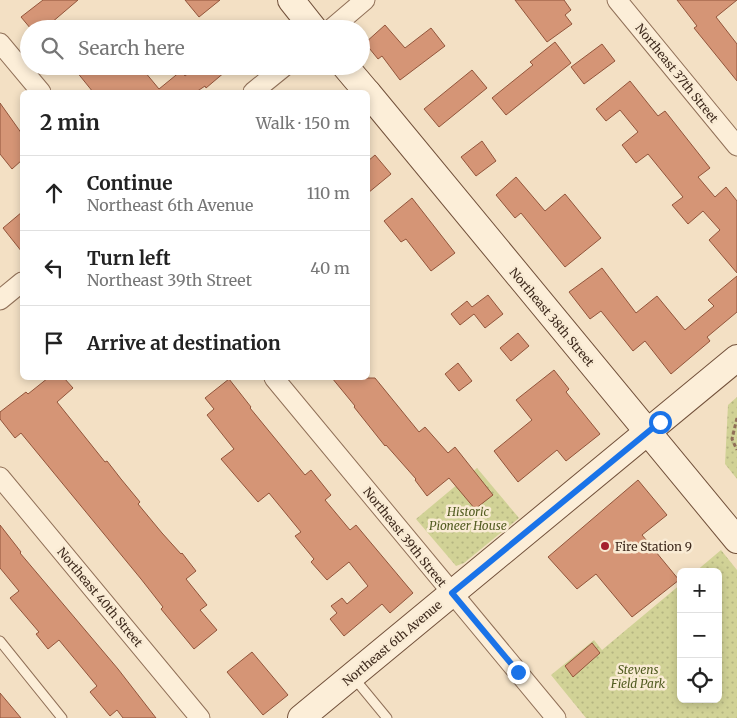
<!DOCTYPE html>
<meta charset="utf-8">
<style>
body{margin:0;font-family:Merriweather,serif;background:#f6f6f6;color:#222}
.controls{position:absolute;right:15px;bottom:15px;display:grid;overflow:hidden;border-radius:8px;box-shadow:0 2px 8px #0003}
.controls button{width:45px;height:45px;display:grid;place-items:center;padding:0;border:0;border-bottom:1px solid #e0e0e0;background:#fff;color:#222;font:25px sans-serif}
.stop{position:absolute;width:15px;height:15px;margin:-11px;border:4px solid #1a73e8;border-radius:50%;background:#fff}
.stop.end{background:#1a73e8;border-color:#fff;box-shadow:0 1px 5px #0008}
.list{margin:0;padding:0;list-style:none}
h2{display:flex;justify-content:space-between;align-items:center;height:65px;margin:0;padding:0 20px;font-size:21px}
h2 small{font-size:16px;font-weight:400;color:#767676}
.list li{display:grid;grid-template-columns:32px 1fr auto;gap:15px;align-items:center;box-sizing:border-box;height:75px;padding:0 20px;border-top:1px solid #e0e0e0}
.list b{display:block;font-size:19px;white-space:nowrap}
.list p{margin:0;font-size:16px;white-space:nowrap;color:#767676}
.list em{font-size:16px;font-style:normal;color:#767676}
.icon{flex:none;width:28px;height:28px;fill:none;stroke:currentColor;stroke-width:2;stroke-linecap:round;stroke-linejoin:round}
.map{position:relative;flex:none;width:737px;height:718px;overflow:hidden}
.search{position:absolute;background:#fff;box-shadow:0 2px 8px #0003;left:20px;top:20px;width:350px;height:55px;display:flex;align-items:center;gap:12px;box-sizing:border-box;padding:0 18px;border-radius:28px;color:#767676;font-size:19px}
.panel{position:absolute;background:#fff;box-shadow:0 2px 8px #0003;left:20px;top:90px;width:350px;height:290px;border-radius:8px}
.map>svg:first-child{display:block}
</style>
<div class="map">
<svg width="737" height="718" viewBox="0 0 737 718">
<defs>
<pattern id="park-dots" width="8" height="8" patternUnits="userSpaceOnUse" patternTransform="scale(1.25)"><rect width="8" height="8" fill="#d1d296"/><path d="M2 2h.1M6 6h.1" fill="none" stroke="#b4b481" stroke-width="1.8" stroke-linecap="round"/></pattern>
</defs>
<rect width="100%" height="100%" fill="#f3e0c4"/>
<!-- park -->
<g fill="url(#park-dots)">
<polygon points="737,397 737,479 725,464 728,405"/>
<polygon points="477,468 519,518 464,563 456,566 416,519"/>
<polygon points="721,550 737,570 737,718 586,718 551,675 594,640 602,650 681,584 681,699 718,699 718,572 695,572"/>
</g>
<!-- building -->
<g fill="#d59576" stroke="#92553b">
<polygon points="43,0 78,0 44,29 31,29 21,17"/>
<polygon points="185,0 220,0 199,17"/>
<polygon points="515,0 564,0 571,10 565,15 572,24 547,42"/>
<polygon points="677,0 737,0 716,17 737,44 737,81 694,28 697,26"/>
<polygon points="385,25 405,48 431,28 445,46 400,80 382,56 378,59 365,43"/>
<polygon points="555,42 571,63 506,115 492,98 533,65 530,62"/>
<polygon points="602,44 615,61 584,84 571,67"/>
<polygon points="72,66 140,66 159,89 181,71 185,76 197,66 232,66 206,88 205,86 196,92 93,92"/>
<polygon points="472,70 487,88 439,127 424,109"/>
<polygon points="630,81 658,116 665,111 710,168 698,177 715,197 726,187 737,201 737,273 709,240 720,230 703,211 688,224 672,205 683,197 648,154 636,163 622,145 638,132 620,110 606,121 596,109"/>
<polygon points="0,103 22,134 22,160 12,169 0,154"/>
<polygon points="482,141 496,161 476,176 461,157"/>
<polygon points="375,155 391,174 368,193 368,161"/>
<polygon points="516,177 545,211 565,194 601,238 565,267 521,213 515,218 496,195"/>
<polygon points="412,198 455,253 431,271 406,239 401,242 384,221"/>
<polygon points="22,212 22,252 3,228"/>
<polygon points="602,268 636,313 657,296 685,330 714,306 708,300 737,276 737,312 707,337 710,341 671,374 645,341 633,351 601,311 590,319 569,292"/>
<polygon points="488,295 503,314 485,328 474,314 460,325 451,314 467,301 472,307"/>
<polygon points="518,333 529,346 511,361 500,348"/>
<polygon points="458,363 472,381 459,391 445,374"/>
<polygon points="554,370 569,389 566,392 600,434 566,461 557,450 518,482 494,451 532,420 516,400"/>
<polygon points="48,378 64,378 73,388 57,402 105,462 107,461 121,479 140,502 138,504 162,533 181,554 182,553 196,571 186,579 207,605 200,610 217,630 194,649 161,609 163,607 141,579 21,433 15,438 0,419 0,412 26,392 28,394"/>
<polygon points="332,378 375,378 419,432 425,427 448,453 455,447 493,495 475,509 449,478 427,496 415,480 416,479 386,445 385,446 354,407 355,406"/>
<polygon points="229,379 251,407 250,408 305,475 311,470 331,495 325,500 350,530 356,525 413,593 390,613 382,604 344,636 330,619 337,613 331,606 342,598 347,604 368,586 349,562 327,580 311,562 314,559 295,536 301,532 269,493 258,502 221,459 234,449 207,415 214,409 205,398"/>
<polygon points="638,480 667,515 642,535 679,580 632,617 596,574 577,589 548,557"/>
<polygon points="0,525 21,552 20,553 118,669 156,718 123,718 117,710 110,716 90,692 97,686 59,640 48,649 36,634 39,632 10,598 19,591 0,568"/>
<polygon points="592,643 600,653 573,677 565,666"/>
<polygon points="252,652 288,695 263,715 227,672"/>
<polygon points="0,693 21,718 0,718"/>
</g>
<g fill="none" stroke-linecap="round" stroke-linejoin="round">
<!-- lane casing -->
<g stroke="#907058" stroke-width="11">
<g id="lane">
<polyline points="0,641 62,718"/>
<polyline points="354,678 387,718"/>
</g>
</g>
<!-- street casing -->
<g stroke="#907058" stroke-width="21">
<g id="street">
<polyline points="617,0 737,146"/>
<polyline points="331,29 365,0"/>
<polyline points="0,43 41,92"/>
<polyline points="253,92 285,66"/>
<polyline points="0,300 22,282"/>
<polyline points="274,378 556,718"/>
<polyline points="0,477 200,718"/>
</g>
</g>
<!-- secondary casing -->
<g stroke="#72513b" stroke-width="28">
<g id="secondary">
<polyline points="291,0 314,29"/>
<polyline points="345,66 367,92"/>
<polyline points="368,93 737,540"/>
<polyline points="301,718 737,358"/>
</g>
</g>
<!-- path -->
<polyline stroke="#907058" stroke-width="3" stroke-dasharray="4 2.5" stroke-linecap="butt" points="737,418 732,439 737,450"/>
<!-- lane -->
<use href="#lane" stroke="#fceed8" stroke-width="9"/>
<!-- street -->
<use href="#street" stroke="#fceed8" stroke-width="19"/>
<!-- secondary -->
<use href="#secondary" stroke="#fceed8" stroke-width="26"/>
</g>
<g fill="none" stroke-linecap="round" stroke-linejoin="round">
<!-- route -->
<polyline stroke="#1a73e8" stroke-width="6" points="518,672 452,593 660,422"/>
</g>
<!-- markers -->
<circle fill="#a5212e" stroke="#f9ebd4" stroke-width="2" cx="605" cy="546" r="5"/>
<g text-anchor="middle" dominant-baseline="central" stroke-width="5" stroke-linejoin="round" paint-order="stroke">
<!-- street labels -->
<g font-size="12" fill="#3e2a1d" stroke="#f9ebd4">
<text transform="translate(677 73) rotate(51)">Northeast 37th Street</text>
<text transform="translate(552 317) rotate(50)">Northeast 38th Street</text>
<text transform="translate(405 537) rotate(51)">Northeast 39th Street</text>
<text transform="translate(100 597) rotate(50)">Northeast 40th Street</text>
<text transform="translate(392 643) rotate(-40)">Northeast 6th Avenue</text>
</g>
<!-- park labels -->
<g font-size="12" font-style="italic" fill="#535d22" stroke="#f9ebd4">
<text x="468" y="511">Historic<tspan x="468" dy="14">Pioneer House</tspan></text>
<text x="638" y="669">Stevens<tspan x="638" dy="14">Field Park</tspan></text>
</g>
<!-- poi labels -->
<g font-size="12" fill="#3e2a1d" stroke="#f9ebd4" text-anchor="start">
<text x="615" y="546">Fire Station 9</text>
</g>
</g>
</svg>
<div class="controls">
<button>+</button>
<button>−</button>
<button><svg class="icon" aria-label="locate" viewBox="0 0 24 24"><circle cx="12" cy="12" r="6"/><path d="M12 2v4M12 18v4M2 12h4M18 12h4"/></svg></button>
</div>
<div class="stop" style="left:660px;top:422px"></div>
<div class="stop end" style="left:518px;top:672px"></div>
<div class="search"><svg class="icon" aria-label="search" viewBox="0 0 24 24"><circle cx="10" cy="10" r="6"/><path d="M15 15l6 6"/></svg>Search here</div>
<section class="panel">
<h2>2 min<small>Walk · 150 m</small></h2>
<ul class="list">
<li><svg class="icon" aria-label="ahead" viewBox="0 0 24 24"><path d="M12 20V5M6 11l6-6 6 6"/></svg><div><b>Continue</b><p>Northeast 6th Avenue</p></div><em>110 m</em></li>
<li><svg class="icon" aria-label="left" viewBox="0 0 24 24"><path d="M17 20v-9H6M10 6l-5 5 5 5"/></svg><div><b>Turn left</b><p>Northeast 39th Street</p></div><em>40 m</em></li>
<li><svg class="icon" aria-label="arrive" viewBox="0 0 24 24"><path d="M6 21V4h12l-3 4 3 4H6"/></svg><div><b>Arrive at destination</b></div></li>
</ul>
</section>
</div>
